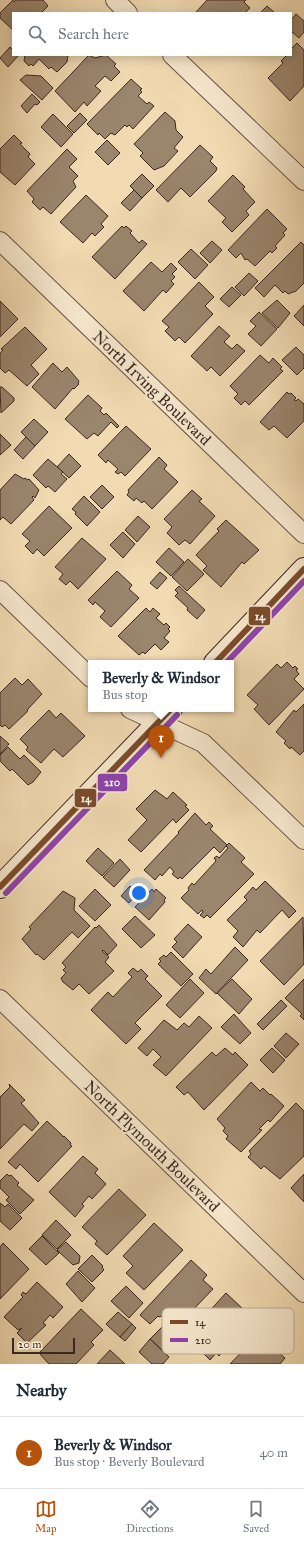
<!DOCTYPE html>
<meta charset="utf-8">
<style>
body{margin:0;font-family:"IM FELL Great Primer",serif;background:#f2f2f3;color:#1f2937}
.scale{position:absolute;left:12px;bottom:10px;width:63px;box-sizing:border-box;padding-left:4px;border:2px solid #3a2821;border-top:0;font-size:11px;line-height:14px;white-space:nowrap;color:#3a2821;-webkit-text-stroke:3px #f7e8ce;paint-order:stroke}
.you{position:absolute;left:139px;top:893px;width:14px;height:14px;margin:-10px;border:3px solid #fff;border-radius:50%;background:#1a73e8;box-shadow:0 0 0 6px #1a73e833}
.badge{display:grid;place-items:center;width:26px;height:26px;border-radius:50%;background:#b45309;color:#fff;font-size:13px;font-weight:700}
.pin{position:absolute;translate:-50% -33px;filter:drop-shadow(0 1px 2px #0008)}
.pin::after{content:'';position:absolute;top:21px;width:14px;height:12px;background:inherit;clip-path:polygon(0 0,100% 0,50% 100%)}
.popup{position:absolute;left:88px;top:660px;width:146px;height:52px;box-sizing:border-box;display:grid;place-content:center;border-radius:0px;background:#fff;filter:drop-shadow(0 1px 3px #0005);font-size:13px;white-space:nowrap;color:#747a83}
.popup b{font-size:15px;color:#1f2937}
.popup::after{content:'';position:absolute;left:50%;top:100%;margin-left:-8px;border:8px solid transparent;border-top-color:#fff}
.list{margin:0;padding:0;list-style:none}
h2{display:flex;justify-content:space-between;align-items:center;height:52px;margin:0;padding:0 16px;font-size:17px}
h2 small{font-size:13px;font-weight:400;color:#747a83}
.list li{display:grid;grid-template-columns:26px 1fr auto;gap:12px;align-items:center;box-sizing:border-box;height:72px;padding:0 16px;border-top:1px solid #e0e1e3}
.list b{display:block;font-size:15px;white-space:nowrap}
.list p{margin:0;font-size:13px;white-space:nowrap;color:#747a83}
.list em{font-size:13px;font-style:normal;color:#747a83}
.icon{flex:none;width:22px;height:22px;fill:none;stroke:currentColor;stroke-width:2;stroke-linecap:round;stroke-linejoin:round}
.map{position:relative;flex:none;width:304px;height:1364px;overflow:hidden}
.search{position:absolute;background:#fff;box-shadow:0 2px 10px #0003;left:12px;right:12px;top:12px;height:44px;display:flex;align-items:center;gap:10px;box-sizing:border-box;padding:0 14px;border-radius:0px;color:#747a83;font-size:15px}
.sheet{height:124px;background:#fff}
nav{display:flex;justify-content:space-around;align-items:center;box-sizing:border-box;height:56px;border-top:1px solid #e0e1e3;background:#fff;font-size:11px;color:#747a83}
nav a{display:grid;justify-items:center;gap:2px}
nav .on{color:#b45309}
.map>svg:first-child{display:block}
</style>
<div class="map">
<svg width="304" height="1364" viewBox="0 0 304 1364">
<rect width="100%" height="100%" fill="#f2dbb3"/>
<filter id="stains"><feTurbulence type="fractalNoise" baseFrequency=".005" numOctaves="4"/><feColorMatrix values="0 0 0 0 .2 0 0 0 0 .09 0 0 0 0 .02 0 0 0 .5 -.17"/></filter>
<radialGradient id="worn" r=".72"><stop offset=".6" stop-color="#630" stop-opacity="0"/><stop offset="1" stop-color="#630" stop-opacity=".3"/></radialGradient>
<!-- building -->
<g fill="#9a856d" stroke="#3a2821">
<polygon points="13,0 14,2 16,0 43,0 48,6 41,13 13,13 13,30 0,18 0,13"/>
<polygon points="207,0 246,0 244,2 250,8 245,13 197,13 196,12"/>
<polygon points="267,6 275,13 260,13"/>
<polygon points="296,14 304,21 304,32 299,38 291,31 291,20"/>
<polygon points="297,43 304,50 304,86 290,101 268,78 283,63 281,61 287,55 291,55 291,49"/>
<polygon points="10,47 13,50 13,55 19,55 8,67 0,58"/>
<polygon points="25,55 68,55 67,62 57,72 51,67 49,69 39,59 33,66 31,64 29,66 24,61"/>
<polygon points="89,55 95,58 106,55 116,64 114,66 120,72 111,81 105,76 95,86 101,91 87,106 84,102 75,112 55,91"/>
<polygon points="26,75 41,76 53,88 42,100 20,80"/>
<polygon points="131,79 142,89 140,90 142,92 138,96 147,104 149,102 154,106 133,129 129,125 127,127 125,125 115,135 111,133 105,139 99,133 98,135 87,124"/>
<polygon points="32,94 40,102 37,105 35,104 27,113 21,106"/>
<polygon points="165,112 175,121 176,130 183,137 174,148 178,151 164,166 154,170 140,156 143,153 134,144"/>
<polygon points="80,113 87,120 74,133 67,126"/>
<polygon points="53,114 73,134 61,147 41,127"/>
<polygon points="14,135 22,143 20,144 30,154 28,157 35,164 15,185 0,172 0,149"/>
<polygon points="107,140 120,153 108,165 95,152"/>
<polygon points="200,145 213,157 210,161 217,168 216,171 190,197 181,188 168,202 156,190"/>
<polygon points="67,149 77,159 69,167 78,176 73,181 76,187 51,214 43,207 40,210 32,202 34,199 27,191"/>
<polygon points="142,174 154,186 142,198 130,186"/>
<polygon points="233,175 245,187 243,189 255,202 246,211 249,215 232,232 222,222 226,218 208,201"/>
<polygon points="134,190 142,198 130,211 121,203"/>
<polygon points="86,195 108,216 101,224 104,227 95,236 92,233 83,243 60,222"/>
<polygon points="267,209 287,229 283,233 285,235 275,246 277,248 272,253 270,251 255,266 247,259 245,260 241,253 236,258 228,250"/>
<polygon points="122,226 124,228 126,226 132,231 130,233 139,243 142,240 147,244 115,279 92,257"/>
<polygon points="212,241 222,250 210,263 200,253"/>
<polygon points="301,242 304,245 304,283 296,291 288,294 285,291 283,293 275,285 264,297 255,288"/>
<polygon points="191,249 208,265 195,279 178,262"/>
<polygon points="151,262 162,272 171,263 177,269 172,274 175,277 171,281 174,284 166,293 163,290 144,311 123,291"/>
<polygon points="249,273 258,281 244,296 235,287"/>
<polygon points="199,282 214,297 205,306 213,314 185,343 179,337 175,341 165,331 169,327 162,321"/>
<polygon points="232,287 241,295 229,307 220,299"/>
<polygon points="277,300 290,313 278,328 262,313"/>
<polygon points="0,301 18,319 0,337"/>
<polygon points="304,305 304,326 294,316"/>
<polygon points="259,312 277,329 261,346 248,334 256,326 250,321"/>
<polygon points="219,326 230,336 224,342 232,349 237,344 245,351 220,376 211,367 207,371 191,356"/>
<polygon points="25,327 47,349 31,365 39,374 27,386 9,370 5,373 0,368 0,353 3,350 1,349"/>
<polygon points="296,347 304,355 304,368 297,375 282,360"/>
<polygon points="260,355 269,363 273,358 282,367 280,369 283,371 249,405 245,401 241,405 234,398 238,394 230,386"/>
<polygon points="53,363 62,372 67,367 79,381 78,383 79,384 74,389 73,388 55,409 32,387"/>
<polygon points="0,387 2,387 14,398 14,401 1,413"/>
<polygon points="287,392 289,394 291,393 296,398 294,400 296,401 298,399 304,404 304,421 287,438 274,426 269,430 260,422"/>
<polygon points="88,395 102,408 100,411 104,415 106,413 119,426 117,428 111,422 98,436 94,433 87,439 65,419"/>
<polygon points="34,419 48,432 35,446 21,432"/>
<polygon points="126,426 151,449 125,476 121,472 118,474 115,472 118,469 108,460 106,463 98,455"/>
<polygon points="0,434 11,445 0,455"/>
<polygon points="26,437 35,446 23,459 14,450"/>
<polygon points="69,454 81,466 69,478 57,467"/>
<polygon points="159,457 167,465 164,469 178,482 152,509 144,501 142,503 136,498 134,501 127,495 129,492 128,490"/>
<polygon points="48,459 63,472 61,474 67,479 55,492 48,486 46,488 33,475"/>
<polygon points="15,474 24,479 25,478 28,480 29,479 39,490 35,498 33,496 32,497 34,500 11,524 3,517 0,520 0,490"/>
<polygon points="102,485 114,497 102,509 90,497"/>
<polygon points="192,490 202,499 199,501 215,516 190,544 185,540 179,545 167,533 172,527 164,519"/>
<polygon points="84,496 100,512 87,526 75,514 76,512 72,509"/>
<polygon points="49,506 72,528 44,556 37,549 33,554 25,546 30,541 22,534"/>
<polygon points="138,516 150,527 137,542 125,530"/>
<polygon points="226,520 259,550 244,564 242,562 221,587 203,570 207,566 196,555 219,531 217,529"/>
<polygon points="123,532 135,544 123,558 110,545"/>
<polygon points="82,538 106,559 78,589 70,581 66,585 59,579 63,574 55,567"/>
<polygon points="169,548 184,562 171,576 156,562"/>
<polygon points="188,559 204,574 187,591 172,577"/>
<polygon points="117,571 132,585 129,589 139,598 111,627 100,617 105,611 95,602 93,605 88,600"/>
<polygon points="160,572 167,578 157,589 150,583"/>
<polygon points="179,586 205,610 197,619 187,610 188,608 175,596 178,593 175,590"/>
<polygon points="146,608 150,612 153,608 160,614 156,618 164,625 166,623 170,627 168,629 170,631 164,638 169,642 161,650 155,644 145,654 143,652 139,655 118,636"/>
<polygon points="287,662 293,668 295,666 298,669 296,670 299,674 294,679 304,689 269,725 254,709 258,705 247,695 277,664 281,668"/>
<polygon points="15,678 22,685 28,679 42,694 28,709 27,712 9,729 5,725 2,727 0,725 0,693"/>
<polygon points="304,704 304,751 300,755 291,747 290,749 284,743 286,741 276,732 294,710 296,712"/>
<polygon points="49,710 56,718 61,713 85,736 63,757 54,749 41,763 26,750 28,747 20,739"/>
<polygon points="0,736 9,744 0,754"/>
<polygon points="8,747 20,759 24,755 41,772 33,782 28,785 12,769 10,771 0,761 0,755"/>
<polygon points="155,790 167,799 173,792 187,805 185,806 189,810 176,823 173,819 141,852 128,840 147,820 136,809"/>
<polygon points="195,813 206,825 209,822 213,826 210,829 227,845 220,853 214,847 182,879 180,877 178,879 172,874 174,872 170,867 162,876 160,874 155,880 144,870 179,833 178,832"/>
<polygon points="229,843 245,858 241,862 254,874 210,918 207,915 204,918 200,915 203,912 202,910 198,914 181,898 189,890 188,888 192,883 194,885 216,861 214,858 217,856 219,858 228,848 226,846"/>
<polygon points="98,848 114,863 102,876 86,861"/>
<polygon points="120,859 130,870 114,887 103,877"/>
<polygon points="265,881 296,911 289,918 282,910 260,933 257,930 243,947 233,937 238,931 227,920 247,900 244,897 253,887 256,890"/>
<polygon points="130,886 138,893 129,903 121,896"/>
<polygon points="95,889 111,905 95,921 79,906"/>
<polygon points="152,889 154,892 156,889 166,898 164,900 165,902 149,920 135,907"/>
<polygon points="63,891 75,898 74,910 90,926 78,938 72,932 44,960 37,954 36,955 22,939 31,929 29,927"/>
<polygon points="135,916 155,935 141,948 122,929"/>
<polygon points="303,917 304,964 284,985 260,961"/>
<polygon points="188,924 202,937 183,958 172,947 177,942 174,939"/>
<polygon points="99,925 117,945 108,955 103,950 102,951 109,957 105,962 114,971 89,994 79,984 73,990 63,982 61,978 66,973 63,970 66,967 62,963 95,927 96,928"/>
<polygon points="235,947 248,960 216,994 199,978 206,969 211,974"/>
<polygon points="171,952 193,974 181,986 158,964 161,961 159,959 164,955 166,957"/>
<polygon points="133,968 138,972 141,969 148,976 145,979 162,996 135,1023 141,1029 126,1044 91,1010 108,992 113,997 132,977 128,973"/>
<polygon points="190,979 204,993 180,1018 166,1005"/>
<polygon points="232,979 252,999 239,1014 217,993"/>
<polygon points="304,979 304,1020 300,1016 302,1014 285,998"/>
<polygon points="281,1000 287,1006 263,1030 257,1024"/>
<polygon points="234,1014 251,1033 240,1044 221,1027"/>
<polygon points="199,1016 212,1028 166,1076 153,1065 161,1057 153,1049 147,1056 138,1048 164,1020 177,1030 184,1023 189,1027"/>
<polygon points="286,1033 299,1044 286,1058 274,1046"/>
<polygon points="225,1048 233,1055 235,1052 248,1065 204,1110 188,1092 184,1095 176,1087 212,1052 216,1056"/>
<polygon points="272,1048 285,1060 273,1073 260,1060"/>
<polygon points="251,1082 260,1091 263,1088 270,1095 271,1094 284,1106 270,1122 268,1120 259,1129 262,1130 241,1152 226,1139 228,1136 223,1131 225,1128 217,1119"/>
<polygon points="9,1084 25,1100 21,1103 39,1123 32,1131 24,1124 0,1149 0,1097 10,1087"/>
<polygon points="296,1103 304,1111 304,1156 280,1179 264,1166 261,1169 248,1157 251,1154 249,1151"/>
<polygon points="47,1121 62,1135 63,1137 64,1136 71,1143 70,1145 72,1146 38,1182 20,1164 16,1169 8,1162"/>
<polygon points="83,1156 98,1169 95,1173 106,1184 92,1199 89,1196 82,1204 84,1206 75,1217 49,1192"/>
<polygon points="7,1174 9,1176 11,1175 19,1183 17,1185 34,1200 20,1214 6,1200 9,1197 0,1188 0,1181"/>
<polygon points="304,1174 304,1202 291,1188"/>
<polygon points="119,1189 146,1215 107,1255 95,1244 97,1241 82,1227"/>
<polygon points="0,1203 5,1207 8,1204 22,1218 10,1230 0,1221"/>
<polygon points="56,1220 71,1235 57,1249 42,1235"/>
<polygon points="154,1223 183,1250 144,1290 126,1273 133,1266 123,1256"/>
<polygon points="42,1236 59,1253 46,1265 29,1249"/>
<polygon points="66,1242 80,1256 79,1263 73,1265 57,1250"/>
<polygon points="3,1243 29,1269 0,1299 0,1247"/>
<polygon points="92,1255 103,1266 102,1267 104,1270 92,1282 78,1269"/>
<polygon points="191,1260 207,1275 203,1280 213,1289 190,1313 187,1310 181,1316 175,1310 173,1312 170,1309 165,1315 159,1317 158,1316 150,1324 140,1315"/>
<polygon points="78,1271 95,1288 82,1302 66,1284"/>
<polygon points="37,1282 63,1307 53,1318 50,1315 43,1323 46,1325 27,1343 17,1333 22,1328 18,1330 4,1317 23,1297 21,1295 23,1292 26,1294"/>
<polygon points="126,1286 143,1303 129,1318 111,1301"/>
<polygon points="226,1293 242,1308 239,1311 251,1323 219,1356 216,1353 210,1360 203,1353 211,1344 205,1338 191,1353 180,1343"/>
<polygon points="81,1309 103,1330 91,1342 94,1345 76,1364 49,1364 39,1353"/>
<polygon points="118,1312 132,1324 120,1337 106,1324"/>
<polygon points="166,1323 179,1335 163,1351 150,1339"/>
<polygon points="132,1324 136,1328 125,1341 120,1337"/>
<polygon points="262,1331 271,1340 268,1343 285,1358 280,1364 230,1364"/>
<polygon points="150,1339 169,1357 163,1364 152,1364 139,1352"/>
<polygon points="110,1350 125,1364 97,1364"/>
</g>
<g fill="none" stroke-linecap="round" stroke-linejoin="round">
<!-- minor casing -->
<g stroke="#685546" stroke-width="20">
<g id="minor">
<polyline points="115,0 128,13"/>
<polyline points="172,55 304,181"/>
<polyline points="0,241 304,534"/>
<polyline points="0,590 91,678"/>
<polyline points="130,709 203,743 304,840"/>
<polyline points="0,999 304,1293"/>
</g>
</g>
<!-- secondary casing -->
<g stroke="#3a2821" stroke-width="24">
<g id="secondary">
<polyline points="215,663 304,569"/>
<polyline points="0,887 171,709"/>
</g>
</g>
<!-- minor -->
<use href="#minor" stroke="#f7e8ce" stroke-width="18"/>
<!-- secondary -->
<use href="#secondary" stroke="#f7e8ce" stroke-width="22"/>
<!-- bus-1 casing -->
<g stroke="#f7e8ce" stroke-width="9">
<g id="bus-1">
<polyline points="215,663 304,569"/>
<polyline points="0,887 171,709"/>
</g>
</g>
<!-- bus-2 casing -->
<g stroke="#f7e8ce" stroke-width="9">
<g id="bus-2">
<polyline points="226,663 304,581"/>
<polyline points="6,893 177,715"/>
</g>
</g>
<!-- bus-1 -->
<use href="#bus-1" stroke="#7a4b2a" stroke-width="6"/>
<!-- bus-2 -->
<use href="#bus-2" stroke="#8e44ad" stroke-width="6"/>
</g>
<g text-anchor="middle" dominant-baseline="central" stroke-width="4" stroke-linejoin="round" paint-order="stroke">
<!-- street labels -->
<g font-size="16" fill="#3a2821" stroke="#f7e8ce">
<text transform="translate(152 388) rotate(44)">North Irving Boulevard</text>
<text transform="translate(152 1146) rotate(44)">North Plymouth Boulevard</text>
</g>
</g>
<!-- legend -->
<rect x="162" y="1308" width="132" height="46" rx="6" fill="#f7e8ce" stroke="#beae9a" stroke-width="1"/>
<rect x="170" y="1320" width="18" height="4" fill="#7a4b2a"/>
<rect x="170" y="1338" width="18" height="4" fill="#8e44ad"/>
<g font-size="11" fill="#3a2821">
<text x="195" y="1326">14</text>
<text x="195" y="1344">210</text>
</g>
<g stroke="#f7e8ce" stroke-width="1.5">
<rect x="248" y="606" width="23" height="20" rx="4" fill="#7a4b2a"/>
<rect x="97" y="773" width="31" height="19" rx="4" fill="#8e44ad"/>
<rect x="74" y="788" width="23" height="20" rx="4" fill="#7a4b2a"/>
</g>
<g font-size="11" text-anchor="middle" font-weight="bold" fill="#fff">
<text x="260" y="620">14</text>
<text x="112" y="786">210</text>
<text x="86" y="802">14</text>
</g>
<rect width="100%" height="100%" filter="url(#stains)"/>
<rect width="100%" height="100%" fill="url(#worn)"/>
</svg>
<div class="scale">20 m</div>
<div class="you"></div>
<div class="pin badge" style="left:161px;top:758px">1</div>
<div class="popup"><b>Beverly &amp; Windsor</b>Bus stop</div>
<div class="search"><svg class="icon" aria-label="search" viewBox="0 0 24 24"><circle cx="10" cy="10" r="6"/><path d="M15 15l6 6"/></svg>Search here</div>
</div>
<section class="sheet">
<h2>Nearby<small></small></h2>
<ul class="list">
<li><span class="badge">1</span><div><b>Beverly &amp; Windsor</b><p>Bus stop · Beverly Boulevard</p></div><em>40 m</em></li>
</ul>
</section>
<nav>
<a class="on"><svg class="icon" aria-label="map" viewBox="0 0 24 24"><path d="M3 6l6-2 6 2 6-2v14l-6 2-6-2-6 2zM9 4v14M15 6v14"/></svg>Map</a>
<a><svg class="icon" aria-label="directions" viewBox="0 0 24 24"><path d="M12 3l9 9-9 9-9-9zM9 14v-3h6M13 9l2 2-2 2"/></svg>Directions</a>
<a><svg class="icon" aria-label="saved" viewBox="0 0 24 24"><path d="M7 4h10v16l-5-4-5 4z"/></svg>Saved</a>
</nav>
